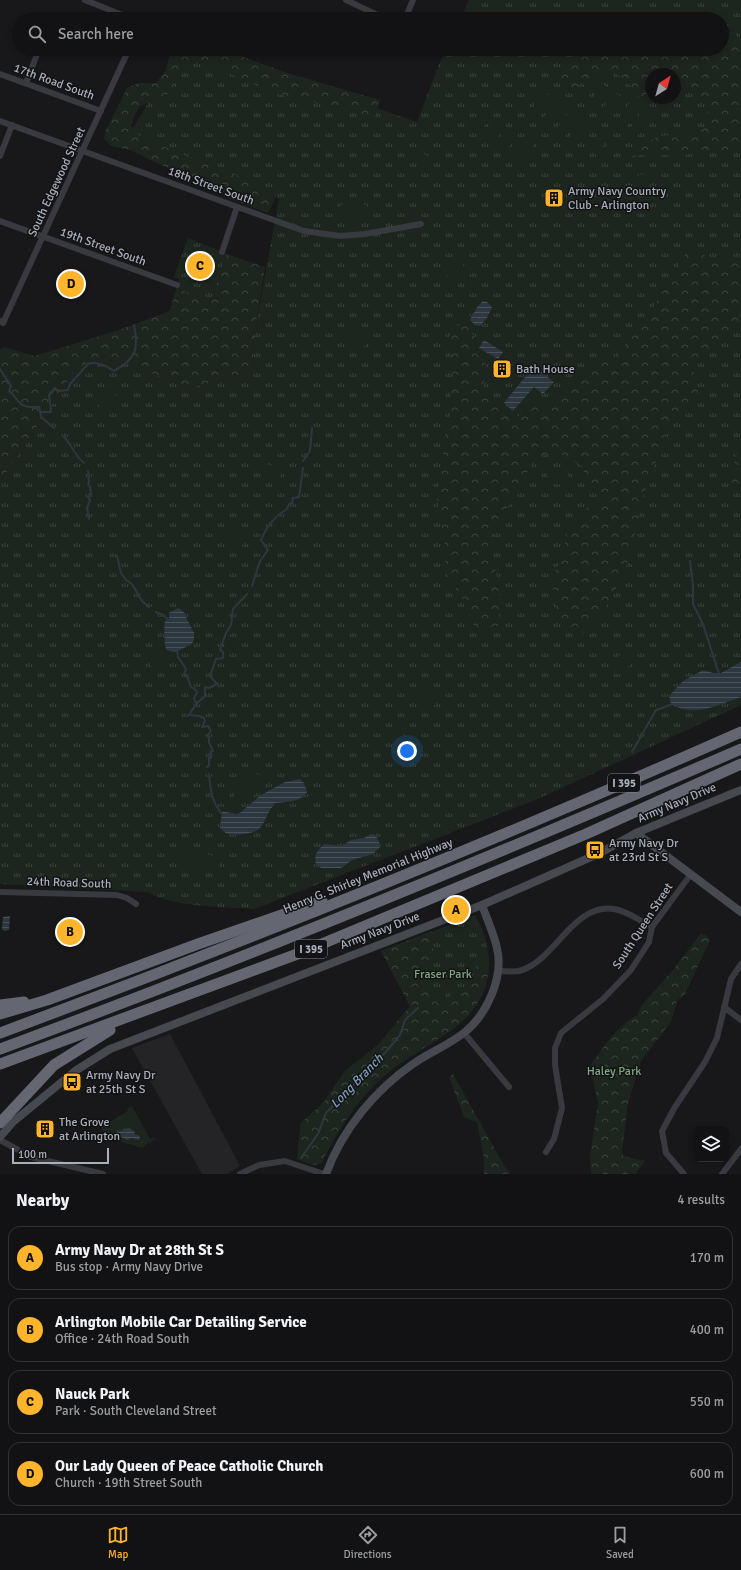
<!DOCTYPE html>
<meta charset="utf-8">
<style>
body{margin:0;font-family:Signika,sans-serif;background:#1f2022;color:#f1f3f6}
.controls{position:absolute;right:12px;bottom:12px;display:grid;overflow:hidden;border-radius:8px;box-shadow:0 2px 6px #0003}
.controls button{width:36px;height:36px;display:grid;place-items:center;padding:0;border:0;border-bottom:1px solid #313234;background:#121214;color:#f1f3f6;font:20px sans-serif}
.compass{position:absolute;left:645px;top:68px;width:36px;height:36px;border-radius:50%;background:#121214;box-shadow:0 2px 6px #0003;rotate:37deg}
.scale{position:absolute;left:12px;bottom:10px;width:97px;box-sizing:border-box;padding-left:4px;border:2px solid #a9afbb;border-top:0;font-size:11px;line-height:14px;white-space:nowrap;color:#a9afbb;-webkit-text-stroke:3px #131315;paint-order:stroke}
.you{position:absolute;left:407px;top:751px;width:14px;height:14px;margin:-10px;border:3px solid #fff;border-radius:50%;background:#1a73e8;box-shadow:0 0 0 6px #1a73e833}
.badge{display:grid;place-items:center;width:26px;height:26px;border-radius:50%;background:#ffb52b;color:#111;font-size:13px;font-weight:700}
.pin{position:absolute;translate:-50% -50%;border:2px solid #fff;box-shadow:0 1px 4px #0006}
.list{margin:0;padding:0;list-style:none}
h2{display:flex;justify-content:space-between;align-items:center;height:52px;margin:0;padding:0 16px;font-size:17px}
h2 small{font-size:13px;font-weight:400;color:#9c9ea0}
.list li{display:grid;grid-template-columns:26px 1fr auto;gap:12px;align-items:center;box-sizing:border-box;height:64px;margin:0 8px 8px;padding:0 8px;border:1px solid #313234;border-radius:12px}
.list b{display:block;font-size:15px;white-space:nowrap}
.list p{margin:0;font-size:13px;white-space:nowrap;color:#9c9ea0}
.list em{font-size:13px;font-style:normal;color:#9c9ea0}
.icon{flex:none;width:22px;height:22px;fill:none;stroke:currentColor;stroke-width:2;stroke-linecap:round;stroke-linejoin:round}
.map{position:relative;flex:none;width:741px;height:1174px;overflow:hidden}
.search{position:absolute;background:#121214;box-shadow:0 2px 6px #0003;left:12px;right:12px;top:12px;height:44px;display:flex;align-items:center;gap:10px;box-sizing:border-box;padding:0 14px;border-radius:22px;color:#9c9ea0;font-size:15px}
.sheet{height:340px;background:#121214}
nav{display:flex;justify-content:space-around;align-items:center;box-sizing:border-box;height:56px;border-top:1px solid #313234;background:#121214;font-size:11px;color:#9c9ea0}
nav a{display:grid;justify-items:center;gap:2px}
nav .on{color:#ffb52b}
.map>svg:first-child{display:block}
</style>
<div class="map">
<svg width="741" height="1174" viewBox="0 0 741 1174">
<defs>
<pattern id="grass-tufts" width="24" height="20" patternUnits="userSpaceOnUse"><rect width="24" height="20" fill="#1d261e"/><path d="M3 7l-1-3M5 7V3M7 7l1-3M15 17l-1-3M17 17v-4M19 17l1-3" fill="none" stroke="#3b433d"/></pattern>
<pattern id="forest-crowns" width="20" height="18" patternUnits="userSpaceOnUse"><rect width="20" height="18" fill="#1d261e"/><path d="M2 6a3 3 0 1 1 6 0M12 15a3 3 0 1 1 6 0" fill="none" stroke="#3b433d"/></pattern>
<pattern id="water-rules" width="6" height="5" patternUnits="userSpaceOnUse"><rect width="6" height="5" fill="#2c3740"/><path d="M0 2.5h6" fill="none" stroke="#48515a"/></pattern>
</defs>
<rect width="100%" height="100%" fill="#18181a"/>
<!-- built -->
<polygon fill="#242427" points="170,1034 240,1166 227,1174 202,1174 132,1048"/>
<!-- grass -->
<g fill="url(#grass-tufts)" fill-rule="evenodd">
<path d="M469,0H741V705L538,799L254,909C224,907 172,907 148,892L0,884V482L76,368L106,355L189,388L253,372L254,336L279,199L125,142L180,49H204L417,122L445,49H722V19H460ZM651,74H675V98H651Z"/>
<polygon points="188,238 227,254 211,301 176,288 179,279 174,277"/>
<path d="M475,916C485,930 489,949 489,965C487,1029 420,1042 381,1079C355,1102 337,1131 322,1162C315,1168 305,1162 297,1159L301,1123L324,1102L345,1071L378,1045L410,1006L381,951L470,917Z"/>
</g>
<!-- forest -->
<g fill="url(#forest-crowns)">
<polygon points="686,13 710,16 714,19 665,19"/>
<path d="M722,25L736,35L741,41V150L678,155H640L630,158V149L661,136L686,134L710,125L706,105L697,88L675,87V74H651V95L641,99C635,92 628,82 620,76C607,67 580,84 570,91L557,79L583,56L596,49H722Z"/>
<path d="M171,49H221L287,73L380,100L374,118L320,102H307L278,94L234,76L217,66L189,60C183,69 178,84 170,92C150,110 140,93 131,126L138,135L188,157L260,184L275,199L268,213L225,197L222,187L161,165L130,150L111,146L104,139L106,130L127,88L139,83H156L166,70Z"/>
<polygon points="696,248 711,261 741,256 741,311 737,323 726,339 699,356 693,368 698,393 672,419 641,502 632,551 621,580 605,609 583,634 559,618 553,597 554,573 562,558 567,534 585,509 600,501 605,494 589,493 583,467 566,456 550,452 533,462 495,530 489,551 496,572 501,602 498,626 475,629 466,604 446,573 445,545 437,498 440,467 449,430 453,364 449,337 462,321 474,336 487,369 481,394 515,421 532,399 546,410 573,378 620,354 648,316 683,257"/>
<polygon points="227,254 265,267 254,336 253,372 189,388 106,355 76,368 0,482 0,350 4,347 34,356 116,331 170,311 176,288 211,301"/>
<polygon points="741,446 741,491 731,492 735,457"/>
<path d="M432,931L433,953L417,981L443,1003L456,989L470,986L478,961L489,964C487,1028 421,1041 381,1078C356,1102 337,1131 322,1162C315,1168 305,1162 297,1159L301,1123L324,1102L345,1071L378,1045L410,1006L381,951Z"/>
<path d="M701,933L707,936L710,940L685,994L677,1001L671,1022L641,1061L628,1103L622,1152L623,1156L645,1161L635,1174H591L590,1157L598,1103L590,1066C603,1048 618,1024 638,1015L641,1006L673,970Z"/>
<polygon points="453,1074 505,1167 511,1174 484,1174 484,1158 477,1122 464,1117 449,1077"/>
</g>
<!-- pitch -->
<g fill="#1d261e">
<polygon points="602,84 611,90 598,109 589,103"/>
<polygon points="543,92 552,98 539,117 531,111"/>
<polygon points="614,92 623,98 610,117 601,111"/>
<polygon points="555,100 564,106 551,125 543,119"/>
<polygon points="630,103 639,109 626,128 617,122"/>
<polygon points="482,110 491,115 479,134 470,129"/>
<polygon points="570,110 579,116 566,135 557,129"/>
<polygon points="642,111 651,116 638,135 629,130"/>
<polygon points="582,117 591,123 578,142 569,137"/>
<polygon points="497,119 506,125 493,144 485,138"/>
<polygon points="509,127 518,133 505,152 496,146"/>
<polygon points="600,130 609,136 597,155 588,149"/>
<polygon points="612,137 621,143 608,162 600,156"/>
<polygon points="526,138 534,144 522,163 513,157"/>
<polygon points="420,152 430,158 424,166 415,159"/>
<path d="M642,174L649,178L650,183L647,187L637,190L632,186C632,180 636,176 642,174Z"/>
<path d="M353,201C361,202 368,205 373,212L371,217C361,222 347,219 339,210L341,205Z"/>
<path d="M455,259C464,262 467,271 468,279L466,283H463L442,274L440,270L442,264Z"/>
<path d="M356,327C366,329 369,337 366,345L358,351H354L348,342L351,329Z"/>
<circle cx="107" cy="400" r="10"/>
<polygon points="265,464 278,467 281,472 281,476 274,480 263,475 258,470 259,467"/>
<path d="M552,468C560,468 566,471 570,478L568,482C561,487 550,484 547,475Z"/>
<path d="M235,526L244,530C247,536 246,542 240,546C231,547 229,538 229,530Z"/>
<path d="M157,647L161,649L167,656V665L160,669L151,666C147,658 149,652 157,647Z"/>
<polygon points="626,651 633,655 633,662 620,674 612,673 610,670 613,660"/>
<path d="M428,688L436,690L441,697C436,707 427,711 419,700L420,692Z"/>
<path d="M388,728C397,728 404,732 406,741C400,752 388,744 385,734Z"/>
<path d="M250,774C258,774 266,774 267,783C263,788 259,790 255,794C248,800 240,808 233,798L240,778Z"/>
<path d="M193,851L213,856L217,859L219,867L209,870L182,867L178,858C182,852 186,851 193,851Z"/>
<polygon points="132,1106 150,1139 154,1137 156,1141 152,1140 151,1144 148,1143 142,1148 112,1139 111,1141 107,1139 105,1132 101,1131 103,1126 128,1111 127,1109"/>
</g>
<!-- water -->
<g fill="url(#water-rules)">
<polygon points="483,301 487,302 492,307 487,318 480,326 475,325 470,320 477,307"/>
<polygon points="484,340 503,352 498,359 479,348"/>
<polygon points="534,366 554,382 543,394 534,387 513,411 504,403"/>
<path d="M178,608L183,611L194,633V639L192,644L176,652C173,652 169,651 167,650C164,647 164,626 165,621L169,619V613Z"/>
<path d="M741,662V697C717,705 694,718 671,704L669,696L683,681L703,670L713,673H721Z"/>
<path d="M300,779L304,783L307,792C299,803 288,801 276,803C267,810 266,823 259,829C253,834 235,836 228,834C225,833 222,830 220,828L222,811L236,814L240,813L261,795L285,782Z"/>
<path d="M371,834L376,836L381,846L373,854L352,860L341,868H321L316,864C313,855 318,850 324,844L342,846L351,840L364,838Z"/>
<polygon points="10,916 9,930 4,931 2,929 3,917"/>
<polygon points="129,1128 135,1132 134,1134 140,1136 139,1140 131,1138 128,1140 116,1135 117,1130 122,1131 123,1129"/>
</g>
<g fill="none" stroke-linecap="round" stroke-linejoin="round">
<!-- stream -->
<g stroke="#2c3740" stroke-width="2">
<path d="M0,369L11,386L9,391C15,395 15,399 20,403C24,408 33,407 39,407L41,417L54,428"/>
<path d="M40,412H51L49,395L55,388L59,391L68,390L70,384L88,364C96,361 107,366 114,371C136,359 139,349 134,325"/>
<path d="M64,437C72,445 75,456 84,463"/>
<polyline points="303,461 310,451 312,428"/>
<polyline points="88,471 89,482 88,484 90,487 91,493 88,497 90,500 87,508 89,519"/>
<polyline points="117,556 121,573 126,580 132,584 142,601 149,607"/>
<polyline points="690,561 693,586 693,604 703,624 719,674"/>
<path d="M252,586L260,561L268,550L261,540C266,527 275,516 287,509L289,504L292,503L293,498L299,497L303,468"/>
<polyline points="156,612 163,615 170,621"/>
<polyline points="177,649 178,657 186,669 184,674 187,676 191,687 196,690 197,693 194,698 196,704 189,715 199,716 204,718 205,721 202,727 208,726 211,731 207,736 209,737 209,743 213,751 211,751 211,758 209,758 209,765 207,767"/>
<polyline points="196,704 205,696 205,687 209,688 217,684 210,676 216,659 223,658 223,652 220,650 226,633 231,625 233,609 247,594"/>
<polyline points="632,752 656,710 673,704"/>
<path d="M209,776C211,792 212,803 223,815"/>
<polyline points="301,1158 318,1134 326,1113 385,1053 400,1035 405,1020 418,1008"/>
</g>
<!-- street -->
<g stroke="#383a40" stroke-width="6">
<polyline points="85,0 132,19"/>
<polyline points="346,0 386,19"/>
<polyline points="405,19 413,0"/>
<polyline points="0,74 101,111"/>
<polyline points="26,83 39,49"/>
<polyline points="0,121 304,231 340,236 365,234 421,224"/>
<polyline points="0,156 12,125"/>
<polyline points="0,221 177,285"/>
<polyline points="222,252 237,207"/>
<polyline points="0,321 3,323 129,49"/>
<polyline points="0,892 117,895 127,898 136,904"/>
<path d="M498,971C504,971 513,972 519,971C556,961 572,903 614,909C628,911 640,921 652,927"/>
<polyline points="724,1007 741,1020"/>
<polyline points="464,1033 509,1087"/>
<polyline points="0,1140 31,1157 103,1174"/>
<polyline points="546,1152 554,1139 562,1108 555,1065 555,1048 561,1033 603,999 631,970 649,942 652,927 691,874"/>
<polyline points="240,1174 259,1165 285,1161 324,1174"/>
<polyline points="684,1174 666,1153 662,1131 675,1107 705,1062 717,1038 731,979 741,964"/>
<polyline points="722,1174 741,1149"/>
</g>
<!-- secondary -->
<g stroke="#464950" stroke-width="8">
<polyline points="636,833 741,912"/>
<polyline points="0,1137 13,1122 75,1071 110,1049 482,905 600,853 636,833 741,790"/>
<path d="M326,1174C342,1130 375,1090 413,1064C430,1052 449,1045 465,1032C487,1014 504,977 497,948C494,934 487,919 482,905"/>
</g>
<!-- highway -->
<g stroke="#646771" stroke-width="11">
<polyline points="0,1005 24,1002"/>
<polyline points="0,1014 47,1000 198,944 322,901"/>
<path d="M0,1033C250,940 497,840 741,732"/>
<path d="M0,1049C250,957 496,855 741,749"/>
<polyline points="0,1064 300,953 586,834 741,764"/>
<polyline points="0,1123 54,1065 110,1030"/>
</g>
</g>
<!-- icons -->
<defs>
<g id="building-square" transform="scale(1)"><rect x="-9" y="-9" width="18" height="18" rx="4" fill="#ffb52b" stroke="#131315"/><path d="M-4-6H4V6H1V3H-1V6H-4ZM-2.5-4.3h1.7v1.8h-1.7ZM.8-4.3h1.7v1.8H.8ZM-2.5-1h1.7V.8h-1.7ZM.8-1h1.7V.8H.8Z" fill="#111"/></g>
<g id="bus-square" transform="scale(1)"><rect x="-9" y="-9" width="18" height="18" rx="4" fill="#ffb52b" stroke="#131315"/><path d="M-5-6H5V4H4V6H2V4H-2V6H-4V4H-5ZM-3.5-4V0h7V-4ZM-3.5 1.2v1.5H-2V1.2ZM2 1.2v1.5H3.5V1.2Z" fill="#111"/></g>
</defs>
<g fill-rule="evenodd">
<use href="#building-square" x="554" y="198"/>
<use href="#building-square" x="502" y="369"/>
<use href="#bus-square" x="595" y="850"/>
<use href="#bus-square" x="72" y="1082"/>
<use href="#building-square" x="45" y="1129"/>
</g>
<g text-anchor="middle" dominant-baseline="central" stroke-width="3" stroke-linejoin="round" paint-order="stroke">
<!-- shield labels -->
<g fill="#131315" stroke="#7c8089" stroke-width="1">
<rect x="608" y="774" width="32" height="18" rx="3"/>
<rect x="295" y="940" width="32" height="18" rx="3"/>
</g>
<g font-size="11" font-weight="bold" fill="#a9afbb">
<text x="624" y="783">I 395</text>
<text x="311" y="949">I 395</text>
</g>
<!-- street labels -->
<g font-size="12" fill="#a9afbb" stroke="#131315">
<text transform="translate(54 82) rotate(20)">17th Road South</text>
<text transform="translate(57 182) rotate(-65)">South Edgewood Street</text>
<text transform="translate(211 186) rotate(20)">18th Street South</text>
<text transform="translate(103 247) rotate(20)">19th Street South</text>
<text transform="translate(677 803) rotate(-23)">Army Navy Drive</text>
<text transform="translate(368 876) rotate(-22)">Henry G. Shirley Memorial Highway</text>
<text transform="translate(69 883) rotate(2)">24th Road South</text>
<text transform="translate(643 926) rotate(-57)">South Queen Street</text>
<text transform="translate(380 931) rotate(-21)">Army Navy Drive</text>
</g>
<!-- poi labels -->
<g font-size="12" fill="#a9afbb" stroke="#131315" text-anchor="start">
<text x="568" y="191">Army Navy Country<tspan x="568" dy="14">Club - Arlington</tspan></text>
<text x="516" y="369">Bath House</text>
<text x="609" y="843">Army Navy Dr<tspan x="609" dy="14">at 23rd St S</tspan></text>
<text x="86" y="1075">Army Navy Dr<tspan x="86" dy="14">at 25th St S</tspan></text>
<text x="59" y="1122">The Grove<tspan x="59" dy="14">at Arlington</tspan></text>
</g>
<!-- park labels -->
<g font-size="12" fill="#7ea880" stroke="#131315">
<text x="443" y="974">Fraser Park</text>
<text x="614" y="1071">Haley Park</text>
</g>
<!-- water labels -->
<g font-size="13" font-style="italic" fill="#7d9eb9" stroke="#131315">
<text transform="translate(357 1081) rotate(-46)">Long Branch</text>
</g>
</g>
</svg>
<div class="controls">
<button><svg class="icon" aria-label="layers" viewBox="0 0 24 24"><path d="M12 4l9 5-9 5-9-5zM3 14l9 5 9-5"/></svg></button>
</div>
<svg class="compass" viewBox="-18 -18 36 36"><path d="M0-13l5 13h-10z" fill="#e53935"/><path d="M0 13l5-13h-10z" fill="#9c9ea0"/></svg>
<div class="scale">100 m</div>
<div class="you"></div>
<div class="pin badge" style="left:456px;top:910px">A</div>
<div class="pin badge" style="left:70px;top:932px">B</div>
<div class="pin badge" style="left:200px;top:266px">C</div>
<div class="pin badge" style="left:71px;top:284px">D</div>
<div class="search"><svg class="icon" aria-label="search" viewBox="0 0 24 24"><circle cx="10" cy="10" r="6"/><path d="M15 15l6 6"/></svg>Search here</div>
</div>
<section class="sheet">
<h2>Nearby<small>4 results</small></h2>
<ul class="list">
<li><span class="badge">A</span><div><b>Army Navy Dr at 28th St S</b><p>Bus stop · Army Navy Drive</p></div><em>170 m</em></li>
<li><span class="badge">B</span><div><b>Arlington Mobile Car Detailing Service</b><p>Office · 24th Road South</p></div><em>400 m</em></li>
<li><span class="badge">C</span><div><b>Nauck Park</b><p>Park · South Cleveland Street</p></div><em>550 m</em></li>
<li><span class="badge">D</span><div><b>Our Lady Queen of Peace Catholic Church</b><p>Church · 19th Street South</p></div><em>600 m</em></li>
</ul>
</section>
<nav>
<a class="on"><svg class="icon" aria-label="map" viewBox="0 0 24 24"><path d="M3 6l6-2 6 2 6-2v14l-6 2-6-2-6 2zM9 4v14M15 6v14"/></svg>Map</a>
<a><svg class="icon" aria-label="directions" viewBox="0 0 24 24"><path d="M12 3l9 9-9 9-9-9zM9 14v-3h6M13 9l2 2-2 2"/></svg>Directions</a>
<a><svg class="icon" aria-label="saved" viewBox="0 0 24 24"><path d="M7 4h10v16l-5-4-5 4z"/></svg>Saved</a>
</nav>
